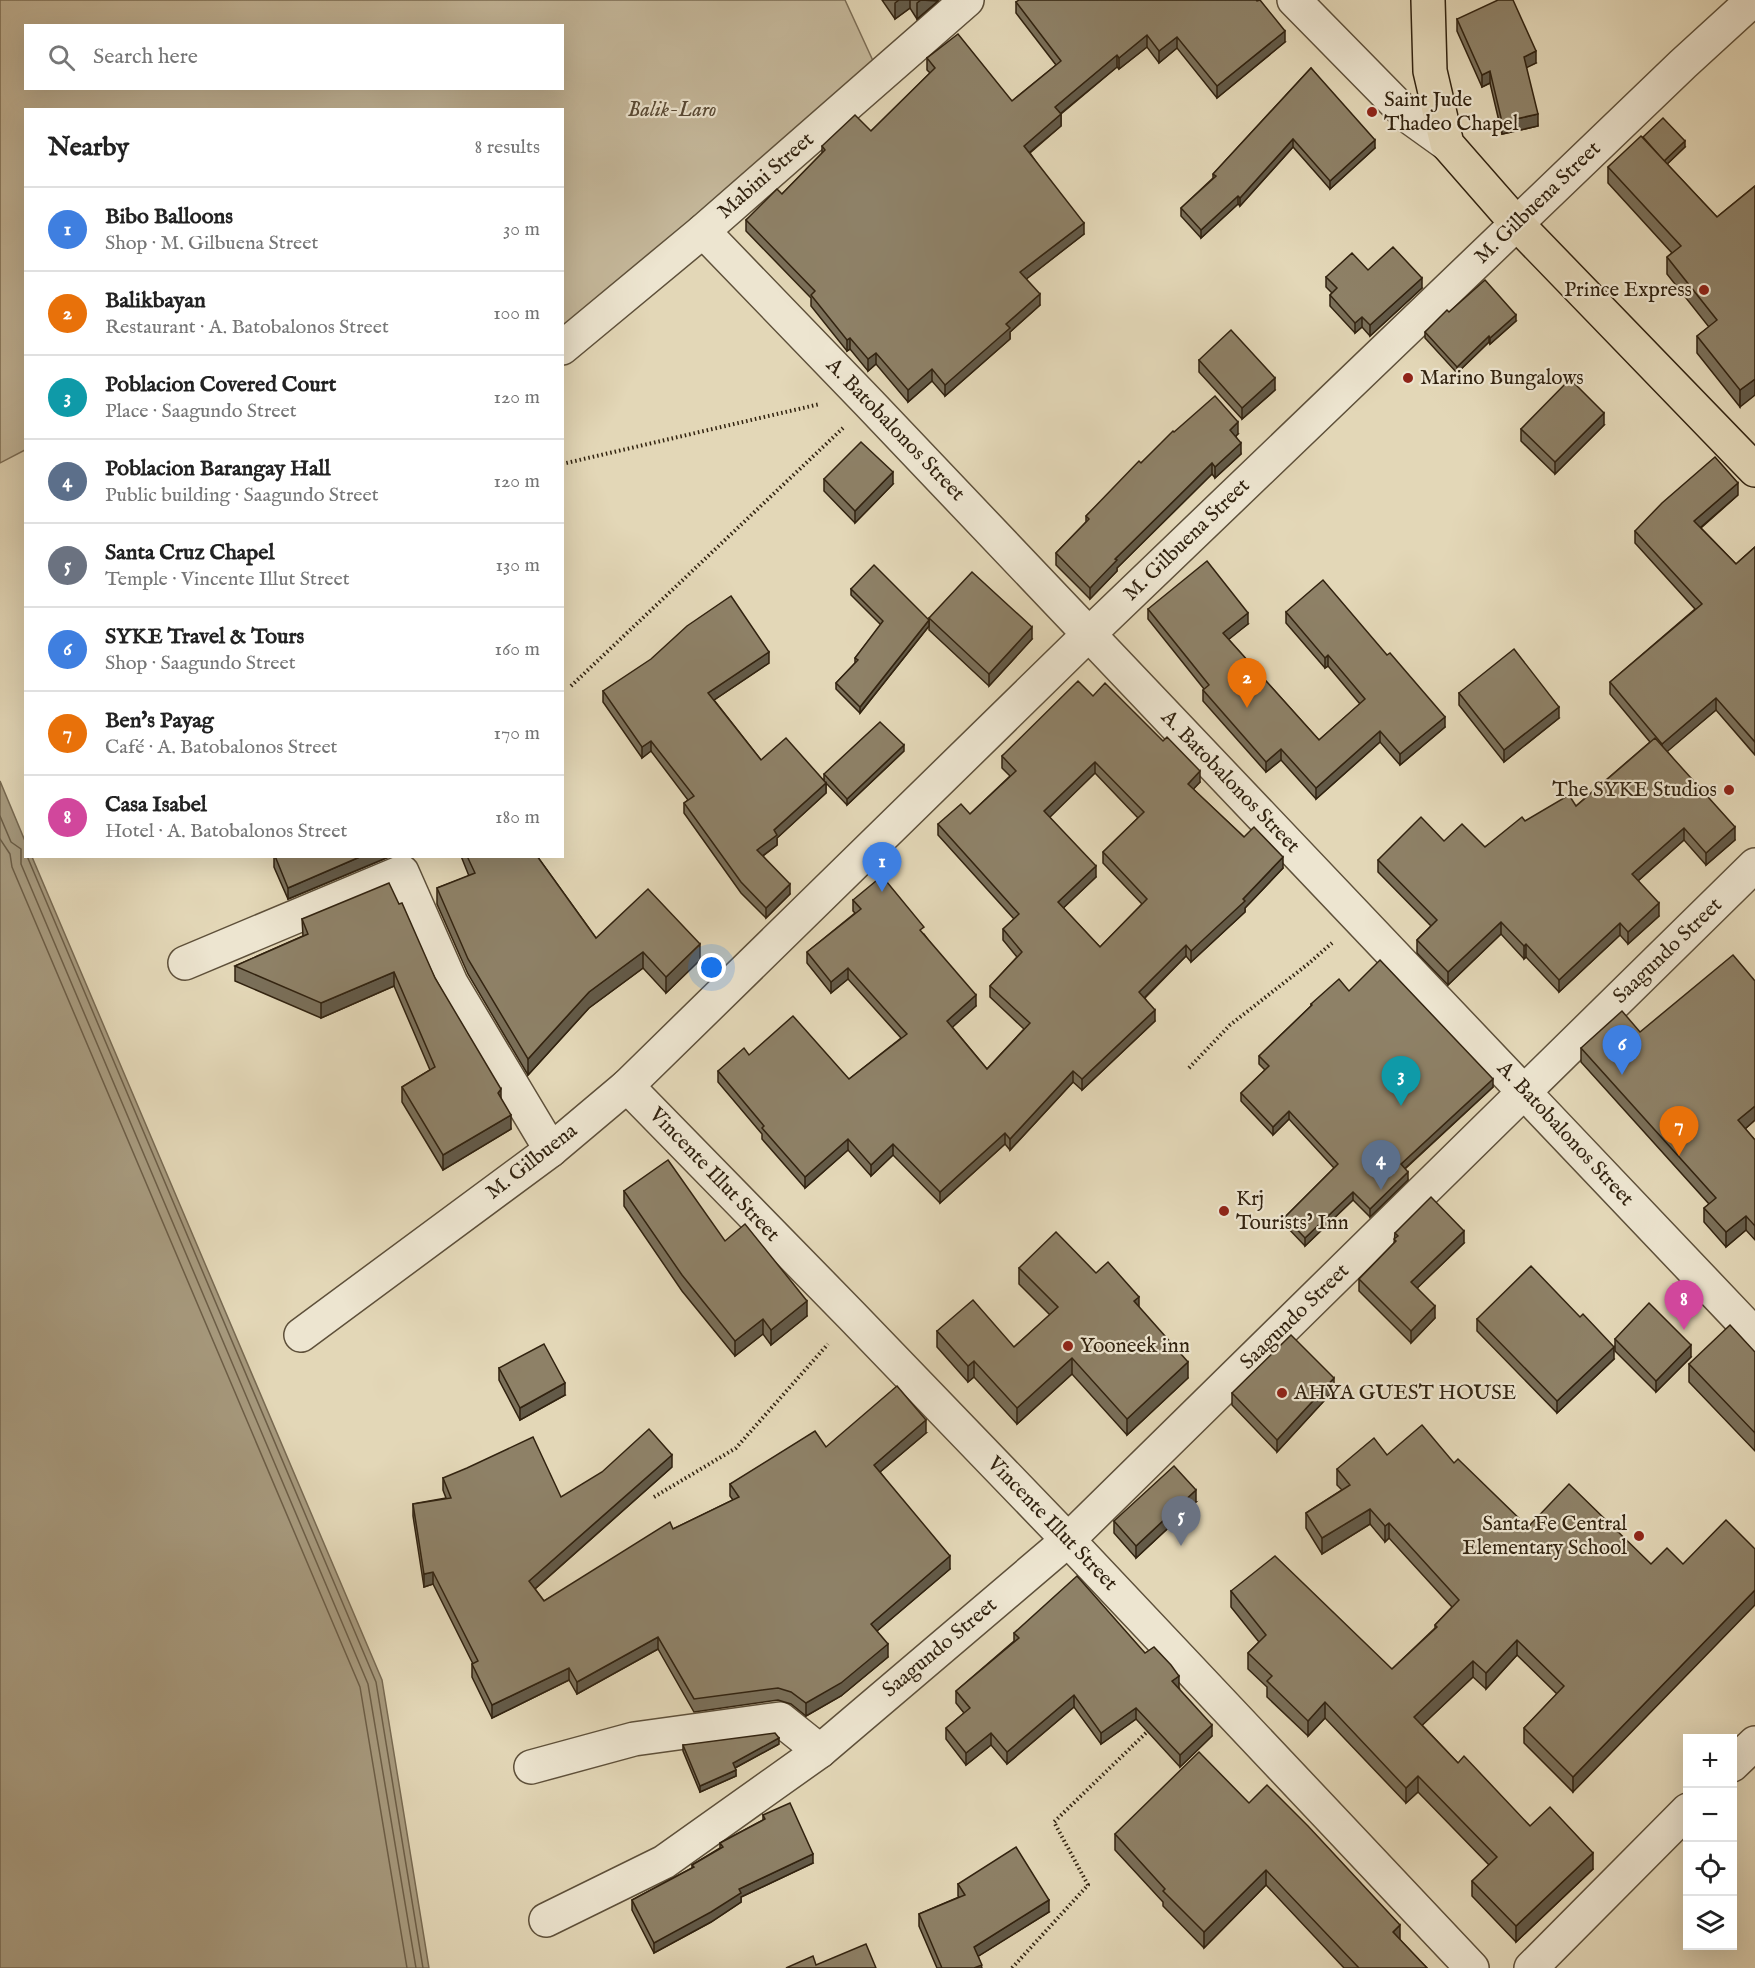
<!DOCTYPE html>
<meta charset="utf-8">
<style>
body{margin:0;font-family:"IM FELL English",serif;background:#f2f2f2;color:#222}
.controls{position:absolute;right:18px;bottom:18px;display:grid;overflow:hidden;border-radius:0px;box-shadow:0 6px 24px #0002}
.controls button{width:54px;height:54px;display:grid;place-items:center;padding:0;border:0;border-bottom:2px solid #e0e0e0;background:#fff;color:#222;font:30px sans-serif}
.you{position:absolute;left:712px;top:968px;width:21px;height:21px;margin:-15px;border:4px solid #fff;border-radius:50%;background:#1a73e8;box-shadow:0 0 0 9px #1a73e833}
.badge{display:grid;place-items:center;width:39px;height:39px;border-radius:50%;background:#8f2418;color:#fff;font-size:20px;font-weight:700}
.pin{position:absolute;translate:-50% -50px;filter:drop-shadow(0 2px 3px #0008)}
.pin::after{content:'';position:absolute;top:32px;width:21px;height:18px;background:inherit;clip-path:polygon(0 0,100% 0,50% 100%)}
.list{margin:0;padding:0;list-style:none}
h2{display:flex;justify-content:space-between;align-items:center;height:78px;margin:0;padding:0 24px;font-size:26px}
h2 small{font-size:20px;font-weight:400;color:#767676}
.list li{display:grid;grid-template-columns:39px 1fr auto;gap:18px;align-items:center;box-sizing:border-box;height:84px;padding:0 24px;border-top:2px solid #e0e0e0}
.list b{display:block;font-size:22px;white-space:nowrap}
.list p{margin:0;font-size:20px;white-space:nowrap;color:#767676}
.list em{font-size:20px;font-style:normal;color:#767676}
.icon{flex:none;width:33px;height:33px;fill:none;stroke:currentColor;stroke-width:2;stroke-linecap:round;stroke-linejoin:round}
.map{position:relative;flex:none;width:1755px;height:1968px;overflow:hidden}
.search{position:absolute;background:#fff;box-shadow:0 6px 24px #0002;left:24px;top:24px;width:540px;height:66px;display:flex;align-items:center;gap:15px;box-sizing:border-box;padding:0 21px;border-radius:0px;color:#767676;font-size:22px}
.panel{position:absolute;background:#fff;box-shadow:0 6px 24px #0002;left:24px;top:108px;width:540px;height:750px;border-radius:0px}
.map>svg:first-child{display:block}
</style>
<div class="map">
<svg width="1755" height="1968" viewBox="0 0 1755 1968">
<rect width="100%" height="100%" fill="#e3d7b7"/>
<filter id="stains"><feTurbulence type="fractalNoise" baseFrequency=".00333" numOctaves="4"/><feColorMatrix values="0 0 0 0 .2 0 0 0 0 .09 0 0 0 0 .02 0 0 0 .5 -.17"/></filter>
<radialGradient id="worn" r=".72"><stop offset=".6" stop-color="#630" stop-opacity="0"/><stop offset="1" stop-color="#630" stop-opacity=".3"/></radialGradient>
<!-- green -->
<path fill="#c5b89b" stroke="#7c6e56" stroke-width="1.5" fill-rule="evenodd" d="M0,0H845L880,76L563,345L562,110H26L25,450L0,463ZM26,26H562V88H26Z"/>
<!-- water -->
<polygon fill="#a79a7e" stroke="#786a52" stroke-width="1.5" points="0,781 25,841 26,856 32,857 382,1680 429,1968 0,1968"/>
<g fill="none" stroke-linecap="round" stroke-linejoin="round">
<!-- shore -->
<g stroke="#6c5e47" stroke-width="1.5">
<polyline points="0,816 11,842 21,849 21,864 368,1684 416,1968"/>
<polyline points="0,839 10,854 12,867 360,1687 407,1968"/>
<polyline points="27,856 376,1682 423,1968"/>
</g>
<!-- minor casing -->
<g stroke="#5e503a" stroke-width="36">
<g id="minor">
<polyline points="1294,0 1408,116 1447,144"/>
<polyline points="703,231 869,403 1755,1335"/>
<polyline points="562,348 703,231 967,0"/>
<polyline points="185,963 402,872 451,983 551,1150"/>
<polyline points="627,1086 852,1316 1068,1540 1472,1968"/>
<polyline points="301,1335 551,1150 627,1086 1089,634 1683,64 1753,0"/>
<polyline points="1732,1765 1755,1743"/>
<polyline points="531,1767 634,1739 780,1719 820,1751"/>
<polyline points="546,1920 664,1862 820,1751 1068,1540 1755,865"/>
<polyline points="1531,1968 1688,1810"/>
</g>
</g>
<!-- major casing -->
<g stroke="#322310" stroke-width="36">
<polyline id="major" points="1428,0 1430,71 1447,144 1517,224 1755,470"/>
</g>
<!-- path -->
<g stroke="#322310" stroke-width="4" stroke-dasharray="1.5 3" stroke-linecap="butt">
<polyline points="562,464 820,404"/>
<polyline points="571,686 843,428"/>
<polyline points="1189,1068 1230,1025 1308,964 1332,943"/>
<polyline points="654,1497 736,1448 828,1344"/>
<polyline points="1012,1968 1088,1885 1054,1822 1150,1729"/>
</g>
<!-- minor -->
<use href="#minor" stroke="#ede5d0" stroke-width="33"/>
<!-- major -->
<use href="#major" stroke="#e3d7b7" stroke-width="33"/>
</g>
<!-- wall -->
<g fill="#7a6f59" stroke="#322310" stroke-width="1.5" fill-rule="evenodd">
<polygon points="882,0 938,0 938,1 917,19 910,8 895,19"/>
<polygon points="1016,2 1285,42 1217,98 1177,48 1159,63 1147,47 1119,69 1117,67 1061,114 1061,126 1030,153 1084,234 1026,279 1040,305 1010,332 1010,339 945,396 932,381 908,402 876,364 868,371 850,349 847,351 811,306 811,298 746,231 746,220 782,194 822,153 822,146 871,131 930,73 927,70 927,58 1012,101 1056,65 1016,13"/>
<polygon points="1457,19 1536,63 1526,67 1538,126 1502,134 1490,83 1482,87 1457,31"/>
<polygon points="1311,68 1375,148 1330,189 1293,147 1240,206 1238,204 1201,238 1181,216 1181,208 1213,178 1213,174"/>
<polygon points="1643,137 1685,147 1667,164 1717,217 1755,186 1740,407 1697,353 1697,336 1709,327 1667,274 1667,257 1672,253 1608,183 1608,167"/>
<polygon points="1368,270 1422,288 1370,336 1362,327 1355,333 1330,306 1330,295 1332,293 1326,287 1326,277"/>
<polygon points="1449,312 1516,321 1490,344 1489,342 1457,373 1425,338 1425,332"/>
<polygon points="1199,360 1275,390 1242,419 1199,372"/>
<polygon points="1604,425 1555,474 1521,441 1521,429"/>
<polygon points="1174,432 1238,434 1236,436 1241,454 1215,478 1212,474 1117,568 1117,571 1090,599 1056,565 1056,553 1086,522 1086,516 1141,463"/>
<polygon points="824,479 893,484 855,523 824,491"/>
<polygon points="1738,495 1701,528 1736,564 1755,547 1755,755 1716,710 1667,751 1735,840 1706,865 1684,840 1638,881 1659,916 1628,944 1620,935 1559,992 1526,957 1524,959 1501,934 1448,985 1417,953 1417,940 1431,926 1378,872 1378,860 1444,841 1485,847 1525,821 1576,806 1650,742 1610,694 1610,682 1695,609 1635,543 1635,531"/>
<polygon points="851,589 929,626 860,713 836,689 836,683 855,663 855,658 881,625 851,595"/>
<polygon points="1148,609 1248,624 1228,639 1319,740 1360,704 1328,666 1325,668 1286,623 1286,612 1445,727 1400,765 1380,742 1316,799 1281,760 1266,772 1203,701 1203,690 1204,689 1148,619"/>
<polygon points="929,618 1032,639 989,686 929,630"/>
<polygon points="769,663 714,700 761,760 824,780 824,774 904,751 847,805 826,783 826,793 777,838 777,845 763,856 790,894 766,918 741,893 684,813 684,803 688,800 651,751 642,758 603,702 603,691"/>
<polygon points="1459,693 1559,718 1504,762 1459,705"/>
<path d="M1093,696L1200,782L1193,789L1244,837L1283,868L1245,908V912L1191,962L1186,956L1145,998L1155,1021L1082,1090L1073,1082L1010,1150L1005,1144L940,1203L893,1155L871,1176L848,1150L805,1188L762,1139V1134L718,1082V1071L749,1055L849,1079L901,1038L848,979L831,993L807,963V952L855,913L853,911V900L924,934L976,1006L952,1027L987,1069L1024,1029L990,997V986L1017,957L1003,940V929L1014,919L938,835V824L970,814L1010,776L1002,768V756ZM1095,773L1138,818L1103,852V863L1142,904L1100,947L1063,908L1096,877L1049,817Z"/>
<polygon points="274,856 391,856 288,899 274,867"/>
<polygon points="461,856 537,856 596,938 700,960 666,993 643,968 589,1008 528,1075 468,974 437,904 437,888 469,876"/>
<polygon points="399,904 435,978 501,1099 511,1129 443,1170 402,1102 402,1087 430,1070 394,986 321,1018 235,981 235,966 303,936 302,919"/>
<polygon points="1349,991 1493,1087 1405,1169 1408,1180 1370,1217 1353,1200 1305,1246 1285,1225 1285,1217 1334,1168 1289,1119 1273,1135 1241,1101 1241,1093 1265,1070 1259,1064 1259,1056 1311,1006 1311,1004"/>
<polygon points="1640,1032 1755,1120 1745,1129 1755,1140 1755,1240 1746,1230 1726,1247 1704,1222 1704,1208 1709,1204 1581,1062 1581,1048"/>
<polygon points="624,1191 725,1241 807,1316 771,1345 763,1334 735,1356 682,1291 624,1206"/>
<polygon points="1395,1233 1464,1243 1417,1288 1435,1318 1411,1343 1359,1291 1359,1279 1394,1243"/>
<polygon points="1019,1268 1096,1273 1139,1308 1188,1378 1127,1435 1072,1374 1017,1424 974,1377 968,1382 937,1347 937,1331 1014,1347 1050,1315 1019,1284"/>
<polygon points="1477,1319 1614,1359 1557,1413 1477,1331"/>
<polygon points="1615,1339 1691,1357 1656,1392 1615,1351"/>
<polygon points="1755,1352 1755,1451 1689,1382 1689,1364"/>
<polygon points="499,1368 565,1395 520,1420 499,1380"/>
<polygon points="1334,1390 1277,1452 1232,1405 1232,1393"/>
<polygon points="926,1433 880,1472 950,1569 877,1631 888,1657 841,1696 806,1716 791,1704 778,1700 694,1712 658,1649 577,1694 569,1680 492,1718 472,1677 472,1664 473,1664 433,1584 424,1587 413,1516 413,1504 446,1498 443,1490 443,1478 561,1497 672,1467 535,1589 544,1601 673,1529 733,1500 730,1496 730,1484 826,1447"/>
<polygon points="1387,1455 1454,1463 1528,1527 1651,1564 1573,1792 1524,1743 1524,1728 1557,1694 1517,1655 1486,1689 1473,1677 1422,1725 1458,1763 1530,1826 1593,1869 1516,1942 1472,1896 1472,1881 1489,1865 1418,1792 1406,1803 1325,1718 1308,1736 1267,1697 1267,1687 1248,1669 1248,1653 1259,1642 1231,1607 1231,1591 1392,1669 1435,1628 1435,1625 1452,1607 1389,1538 1385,1542 1370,1524 1322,1554 1306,1528 1306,1513 1342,1490 1337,1485 1337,1469"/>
<polygon points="1196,1502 1136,1558 1114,1533 1114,1521"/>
<polygon points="1014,1633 1145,1653 1179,1688 1178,1688 1212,1736 1180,1767 1136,1719 1101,1744 1074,1707 1007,1764 991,1745 966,1765 946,1739 946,1728 964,1713 956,1703 956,1691 1014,1641"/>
<polygon points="779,1744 735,1768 736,1776 700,1792 683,1751 683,1745"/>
<polygon points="1249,1803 1400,1940 1427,1968 1344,1968 1266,1885 1204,1948 1163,1906 1163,1902 1115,1850 1115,1834"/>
<polygon points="763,1815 813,1863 741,1897 741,1902 711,1922 654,1953 632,1910 632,1900 692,1868 692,1865 720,1848 720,1843 763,1820"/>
<polygon points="958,1884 1049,1912 978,1956 982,1968 937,1968 919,1926 919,1914 959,1897 958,1896"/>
</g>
<!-- shaded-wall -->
<g fill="#635a48" stroke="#322310" stroke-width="1.5">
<polygon points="899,0 910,0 910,8 895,19 895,3"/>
<polygon points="921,0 938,1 917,19 917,3"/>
<polygon points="1285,31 1285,42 1217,98 1217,86"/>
<polygon points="1147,35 1147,47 1119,69 1119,58"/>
<polygon points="1177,37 1177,48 1159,63 1159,51"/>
<polygon points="1536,51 1536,63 1524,69 1524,57"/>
<polygon points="1117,55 1117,67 1055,118 1055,107"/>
<polygon points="1490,71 1490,83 1482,87 1482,75"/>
<polygon points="1061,114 1061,126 1024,157 1024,146"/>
<polygon points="1538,114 1538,126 1502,134 1502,122"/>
<polygon points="1293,139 1293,147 1240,206 1240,198"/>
<polygon points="1375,140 1375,148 1330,189 1330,181"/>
<polygon points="1685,141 1685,147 1663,168 1663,162"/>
<polygon points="1238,196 1238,204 1201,238 1201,230"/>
<polygon points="1084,223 1084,234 1020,284 1020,272"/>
<polygon points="1422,278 1422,288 1370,336 1370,325"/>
<polygon points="1040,294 1040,305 1010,332 1010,339 945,396 945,385 1006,324"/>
<polygon points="1516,315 1516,321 1490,344 1490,338"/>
<polygon points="1362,317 1362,327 1355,333 1355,323"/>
<polygon points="1489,336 1489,342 1457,373 1457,367"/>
<polygon points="850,338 850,349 847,351 847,340"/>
<polygon points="876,353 876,364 868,371 868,359"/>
<polygon points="932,369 932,381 908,402 908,390"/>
<polygon points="1275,378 1275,390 1242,419 1242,408"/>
<polygon points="1755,379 1755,395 1740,407 1740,390"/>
<polygon points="1604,413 1604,425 1555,474 1555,462"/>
<polygon points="1238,422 1238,434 1230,441 1230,430"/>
<polygon points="1241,443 1241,454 1215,478 1215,467"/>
<polygon points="1212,463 1212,474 1117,568 1117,571 1090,599 1090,588 1115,559"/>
<polygon points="893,472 893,484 855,523 855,511"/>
<polygon points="1738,483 1738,495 1694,533 1694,521"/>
<polygon points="1248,613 1248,624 1223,644 1223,633"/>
<polygon points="929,620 929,626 860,713 860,707"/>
<polygon points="1032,627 1032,639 989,686 989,674"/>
<polygon points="769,652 769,663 708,704 708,693"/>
<polygon points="1328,655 1328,666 1325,668 1325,658"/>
<polygon points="1716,698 1716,710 1662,756 1662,744"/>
<polygon points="1559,707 1559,718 1504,762 1504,750"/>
<polygon points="1445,717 1445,727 1400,765 1400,754"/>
<polygon points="1380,731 1380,742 1316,799 1316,788"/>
<polygon points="651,741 651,751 642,758 642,747"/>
<polygon points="904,745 904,751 847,805 847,799"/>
<polygon points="1281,749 1281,760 1266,772 1266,762"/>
<polygon points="1095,762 1095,773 1044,823 1044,811"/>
<polygon points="1200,771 1200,782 1188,795 1188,784"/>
<polygon points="826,783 826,793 777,838 777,845 757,860 757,850 774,830"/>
<polygon points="1735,827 1735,840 1706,865 1706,853"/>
<polygon points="1684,828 1684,840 1632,886 1632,874"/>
<polygon points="362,856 391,856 288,899 288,888"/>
<polygon points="1283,857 1283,868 1245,908 1245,912 1191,962 1191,951 1243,899"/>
<polygon points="1096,866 1096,877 1058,913 1058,902"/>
<polygon points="790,884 790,894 766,918 766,908"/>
<polygon points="1659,903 1659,916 1628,944 1628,932"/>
<polygon points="1501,922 1501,934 1448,985 1448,972"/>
<polygon points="1620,923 1620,935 1559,992 1559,980"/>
<polygon points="700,944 700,960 666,993 666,977"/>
<polygon points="1526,944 1526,957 1524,959 1524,946"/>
<polygon points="1186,945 1186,956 1139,1003 1139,992"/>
<polygon points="643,952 643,968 589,1008 528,1075 528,1059 589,992"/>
<polygon points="848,968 848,979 831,993 831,982"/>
<polygon points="394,972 394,986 321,1018 321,1003"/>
<polygon points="976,995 976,1006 947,1032 947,1021"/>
<polygon points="1155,1010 1155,1021 1082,1090 1082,1079"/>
<polygon points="1073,1071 1073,1082 1010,1150 1010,1139"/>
<polygon points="1493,1079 1493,1087 1401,1172 1401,1164"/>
<polygon points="501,1089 501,1104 498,1093"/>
<polygon points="1755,1106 1755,1120 1738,1135 1738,1120"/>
<polygon points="1289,1111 1289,1119 1273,1135 1273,1127"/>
<polygon points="511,1115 511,1129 443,1170 443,1155"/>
<polygon points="1005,1133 1005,1144 940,1203 940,1192"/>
<polygon points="848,1139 848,1150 805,1188 805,1177"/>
<polygon points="893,1144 893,1155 871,1176 871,1165"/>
<polygon points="1408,1172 1408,1180 1370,1217 1370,1209"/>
<polygon points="1353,1192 1353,1200 1305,1246 1305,1238"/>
<polygon points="1746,1216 1746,1230 1726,1247 1726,1232"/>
<polygon points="1464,1231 1464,1243 1411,1294 1411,1282"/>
<polygon points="1139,1297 1139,1313 1134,1301"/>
<polygon points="807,1301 807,1316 771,1345 771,1330"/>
<polygon points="1435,1306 1435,1318 1411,1343 1411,1331"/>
<polygon points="763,1319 763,1334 735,1356 735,1341"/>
<polygon points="1691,1345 1691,1357 1656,1392 1656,1381"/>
<polygon points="1614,1347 1614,1359 1557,1413 1557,1401"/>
<polygon points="1072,1358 1072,1374 1017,1424 1017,1408"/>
<polygon points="974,1361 974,1377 968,1382 968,1366"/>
<polygon points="1188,1362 1188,1378 1127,1435 1127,1419"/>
<polygon points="1334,1378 1334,1390 1277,1452 1277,1440"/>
<polygon points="565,1383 565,1395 520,1420 520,1408"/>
<polygon points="926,1420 926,1433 874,1477 874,1465"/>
<polygon points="672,1455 672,1467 529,1594 529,1581"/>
<polygon points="1196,1490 1196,1502 1136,1558 1136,1546"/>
<polygon points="1370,1509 1370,1524 1322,1554 1322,1538"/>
<polygon points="1389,1523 1389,1538 1385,1542 1385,1526"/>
<polygon points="950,1556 950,1569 871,1636 871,1624"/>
<polygon points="433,1572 433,1584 424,1587 424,1574"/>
<polygon points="1755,1590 1755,1605 1573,1792 1573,1777"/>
<polygon points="658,1637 658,1649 577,1694 577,1682"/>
<polygon points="1517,1640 1517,1655 1486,1689 1486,1673"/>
<polygon points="888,1644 888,1657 841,1696 806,1716 806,1703"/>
<polygon points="1473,1661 1473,1677 1414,1733 1414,1717"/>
<polygon points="569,1668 569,1680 492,1718 492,1705"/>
<polygon points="1179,1676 1179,1688 1172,1693 1172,1681"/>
<polygon points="1074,1695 1074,1707 1007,1764 1007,1752"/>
<polygon points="1325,1702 1325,1718 1308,1736 1308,1721"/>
<polygon points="1136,1708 1136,1719 1101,1744 1101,1733"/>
<polygon points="1212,1725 1212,1736 1180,1767 1180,1755"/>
<polygon points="991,1733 991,1745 966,1765 966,1753"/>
<polygon points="779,1738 779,1744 733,1769 733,1763"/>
<polygon points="736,1770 736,1776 700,1792 700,1786"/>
<polygon points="1418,1776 1418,1792 1406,1803 1406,1788"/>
<polygon points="1593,1853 1593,1869 1516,1942 1516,1926"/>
<polygon points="813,1854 813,1863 741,1897 741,1902 711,1922 654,1953 654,1943 739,1889"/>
<polygon points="1266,1870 1266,1885 1204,1948 1204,1932"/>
<polygon points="1049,1900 1049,1912 974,1959 974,1947"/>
<polygon points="1400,1925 1400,1941 1393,1932"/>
</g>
<!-- building -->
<g fill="#8e8167" stroke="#322310" stroke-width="1.5" fill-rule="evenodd">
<polygon points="1019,0 1256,0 1257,1 1260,0 1285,31 1217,86 1177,37 1159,51 1147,35 1119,58 1117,55 1055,107 1061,114 1024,146 1084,223 1020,272 1040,294 1006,324 1010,328 945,385 932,369 908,390 876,353 868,359 850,338 847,340 811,295 815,291 746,220 777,189 782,194 825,150 822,146 855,115 871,131 935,68 927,58 958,34 1012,101 1061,61 1016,2"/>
<polygon points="1498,0 1513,0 1536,51 1524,57 1538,114 1502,122 1490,71 1482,75 1457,19"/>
<polygon points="1311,68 1375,140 1330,181 1293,139 1240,198 1238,196 1201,230 1181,208 1216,176 1213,174"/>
<polygon points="1663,118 1685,141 1664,161 1643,137"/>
<polygon points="1641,136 1717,217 1755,186 1755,379 1740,390 1697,336 1717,320 1667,257 1681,246 1608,167"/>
<polygon points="1393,247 1422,278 1370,325 1362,317 1355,323 1330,295 1337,288 1326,277 1352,253 1368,270"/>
<polygon points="1485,280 1516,315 1490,338 1489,336 1457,367 1425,332 1447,310 1449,312"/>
<polygon points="1231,330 1275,378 1242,408 1199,360"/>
<polygon points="1570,379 1604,413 1555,462 1521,429"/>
<polygon points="1215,396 1238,422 1230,430 1241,443 1215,467 1212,463 1115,559 1117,560 1090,588 1056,553 1089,519 1086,516 1139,461 1141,463 1173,431 1174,432"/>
<polygon points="861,442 893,472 855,511 824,479"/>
<polygon points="1715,457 1738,483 1694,521 1736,564 1755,547 1755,742 1716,698 1662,744 1610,682 1702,604 1635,531 1662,503"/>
<polygon points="1207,561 1248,613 1223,633 1319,740 1365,699 1328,655 1325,658 1286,612 1323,580 1387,655 1390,653 1445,717 1400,754 1380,731 1316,788 1281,749 1266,762 1203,690 1209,685 1148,609"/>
<polygon points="874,565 929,620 860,707 836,683 858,660 855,658 883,621 851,589"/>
<polygon points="972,572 1032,627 989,674 929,618"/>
<polygon points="731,596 769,652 708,693 761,760 786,738 826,783 774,830 777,835 757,850 790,884 766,908 741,882 684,803 694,796 651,741 642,747 603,691 651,659 687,626"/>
<polygon points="1514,649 1559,707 1504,750 1459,693"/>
<path d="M1078,681L1093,696L1105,683L1163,741L1167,737L1200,771L1188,784L1244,837L1254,827L1283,857L1243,899L1245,901L1191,951L1186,945L1139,992L1155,1010L1082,1079L1073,1071L1010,1139L1005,1133L940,1192L893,1144L871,1165L848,1139L805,1177L762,1128L764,1126L718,1071L744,1048L749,1055L793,1016L849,1079L907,1034L848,968L831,982L807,952L861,909L853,900L882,876L924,927L920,930L976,995L947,1021L987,1069L1030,1023L990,986L1022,952L1003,929L1019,914L938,824L961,804L970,814L1016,771L1002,756ZM1095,762L1144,812L1103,852L1147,899L1100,947L1058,902L1096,866L1044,811Z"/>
<polygon points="880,722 904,745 847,799 824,774"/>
<polygon points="1655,738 1735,827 1706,853 1684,828 1632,874 1659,903 1628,932 1620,923 1559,980 1526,944 1524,946 1501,922 1448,972 1417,940 1437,920 1378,860 1421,817 1444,841 1462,824 1485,847 1522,817 1525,821 1569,795 1576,806"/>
<polygon points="275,856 362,856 288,888"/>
<polygon points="467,856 537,856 596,938 648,889 700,944 666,977 643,952 589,992 528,1059 468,959 437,888 475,873"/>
<polygon points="389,883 399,904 402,903 435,978 501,1089 498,1093 511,1115 443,1155 402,1087 435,1067 394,972 321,1003 235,966 308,934 302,919"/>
<polygon points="1733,955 1755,981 1755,1106 1738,1120 1755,1140 1755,1226 1746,1216 1726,1232 1704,1208 1716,1198 1581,1048 1622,1011 1640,1032"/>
<polygon points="1380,960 1493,1079 1401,1164 1408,1172 1370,1209 1353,1192 1305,1238 1285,1217 1338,1164 1289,1111 1273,1127 1241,1093 1269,1066 1259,1056 1312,1005 1311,1004 1339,979 1349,991"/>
<polygon points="668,1160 725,1241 745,1224 807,1301 771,1330 763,1319 735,1341 682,1275 624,1191"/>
<polygon points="1431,1197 1464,1231 1411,1282 1435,1306 1411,1331 1359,1279 1396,1241 1394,1239 1398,1236 1395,1233"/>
<polygon points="1056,1232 1096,1273 1108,1262 1139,1297 1134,1301 1188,1362 1127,1419 1072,1358 1017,1408 974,1361 968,1366 937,1331 973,1300 1014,1347 1058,1307 1019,1268"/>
<polygon points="1531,1266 1580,1317 1583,1314 1614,1347 1557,1401 1477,1319"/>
<polygon points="1649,1303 1691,1345 1656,1381 1615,1339"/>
<polygon points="1730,1325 1755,1352 1755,1433 1689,1364"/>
<polygon points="1291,1335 1334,1378 1277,1440 1232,1393"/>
<polygon points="544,1344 565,1383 520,1408 499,1368"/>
<polygon points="897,1386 926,1420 874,1465 950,1556 871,1624 888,1644 841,1683 806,1703 791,1692 778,1688 694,1699 658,1637 577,1682 569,1668 492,1705 472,1664 478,1661 433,1572 424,1574 413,1504 451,1498 443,1478 467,1468 533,1437 561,1497 602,1472 649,1429 672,1455 529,1581 544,1601 670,1522 673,1529 739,1497 730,1484 815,1431 826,1447"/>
<polygon points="1422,1425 1454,1463 1458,1459 1528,1527 1569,1484 1651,1564 1667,1548 1683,1564 1726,1520 1755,1549 1755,1590 1573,1777 1524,1728 1564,1686 1517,1640 1486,1673 1473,1661 1414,1717 1458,1763 1464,1756 1530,1826 1550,1807 1593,1853 1516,1926 1472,1881 1497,1857 1418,1776 1406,1788 1325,1702 1308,1721 1267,1681 1272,1676 1248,1653 1266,1635 1231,1591 1275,1556 1392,1669 1437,1627 1435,1625 1459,1600 1389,1523 1385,1526 1370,1509 1322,1538 1306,1513 1350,1485 1337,1469 1374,1438 1387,1455"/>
<polygon points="1174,1466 1196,1490 1136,1546 1114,1521"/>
<polygon points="1077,1576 1145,1653 1154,1647 1171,1665 1179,1676 1172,1681 1212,1725 1180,1755 1136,1708 1101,1733 1074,1695 1007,1752 991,1733 966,1753 946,1728 970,1708 956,1691 1019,1638 1014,1633"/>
<polygon points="775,1733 779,1738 733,1763 736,1770 700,1786 683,1745"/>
<polygon points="1199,1752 1249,1803 1267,1785 1308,1826 1400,1925 1393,1932 1427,1968 1359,1968 1266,1870 1204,1932 1163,1891 1165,1889 1115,1834"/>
<polygon points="790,1803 813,1854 739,1889 741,1893 711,1912 654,1943 632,1900 694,1867 692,1865 723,1847 720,1843 765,1819 763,1815"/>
<polygon points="1016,1847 1049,1900 974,1947 982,1965 974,1968 942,1968 919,1914 965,1895 958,1884"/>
<polygon points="866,1944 876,1968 786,1968 813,1956 816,1965"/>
</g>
<!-- markers -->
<g fill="#8f2418" stroke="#ede5d0" stroke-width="2">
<circle cx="1372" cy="112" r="6"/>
<circle cx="1704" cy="290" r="6"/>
<circle cx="1408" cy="378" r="6"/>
<circle cx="1729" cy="790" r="6"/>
<circle cx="1224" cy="1211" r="6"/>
<circle cx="1068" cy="1346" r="6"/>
<circle cx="1282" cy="1393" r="6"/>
<circle cx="1639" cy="1536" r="6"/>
</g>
<g text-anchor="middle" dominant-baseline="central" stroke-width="4.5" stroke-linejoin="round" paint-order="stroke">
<!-- poi labels -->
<g font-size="21" fill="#322310" stroke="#ede5d0" text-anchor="start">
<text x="1384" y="100">Saint Jude<tspan x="1384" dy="24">Thadeo Chapel</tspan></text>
<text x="1692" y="290" text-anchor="end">Prince Express</text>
<text x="1420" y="378">Marino Bungalows</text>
<text x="1717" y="790" text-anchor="end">The SYKE Studios</text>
<text x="1236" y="1199">Krj<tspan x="1236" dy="24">Tourists’ Inn</tspan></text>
<text x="1080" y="1346">Yooneek inn</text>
<text x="1294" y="1393">AHYA GUEST HOUSE</text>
<text x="1627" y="1524" text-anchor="end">Santa Fe Central<tspan x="1627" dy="24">Elementary School</tspan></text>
</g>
<!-- park labels -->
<g font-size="21" font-style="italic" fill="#574833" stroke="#ede5d0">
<text x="672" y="110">Balik-Laro</text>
</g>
<!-- street labels -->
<g font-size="21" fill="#322310" stroke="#ede5d0">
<text transform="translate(766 176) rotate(-41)">Mabini Street</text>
<text transform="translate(1538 203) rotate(-44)">M. Gilbuena Street</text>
<text transform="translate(895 430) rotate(46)">A. Batobalonos Street</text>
<text transform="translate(1187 540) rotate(-44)">M. Gilbuena Street</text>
<text transform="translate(1230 782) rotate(46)">A. Batobalonos Street</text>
<text transform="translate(1668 951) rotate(-44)">Saagundo Street</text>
<text transform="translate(1565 1134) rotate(47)">A. Batobalonos Street</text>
<text transform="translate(532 1162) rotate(-38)">M. Gilbuena</text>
<text transform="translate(714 1175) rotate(46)">Vincente Illut Street</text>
<text transform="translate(1295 1317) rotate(-44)">Saagundo Street</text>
<text transform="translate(1052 1524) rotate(46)">Vincente Illut Street</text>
<text transform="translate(940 1648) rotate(-40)">Saagundo Street</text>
</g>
</g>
<rect width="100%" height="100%" filter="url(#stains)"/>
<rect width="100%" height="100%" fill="url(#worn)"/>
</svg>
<div class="controls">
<button>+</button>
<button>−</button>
<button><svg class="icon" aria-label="locate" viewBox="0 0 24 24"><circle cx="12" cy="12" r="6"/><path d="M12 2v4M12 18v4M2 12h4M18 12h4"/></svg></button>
<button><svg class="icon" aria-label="layers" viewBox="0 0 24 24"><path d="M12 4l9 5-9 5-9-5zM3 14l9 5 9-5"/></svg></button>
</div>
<div class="you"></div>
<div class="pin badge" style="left:882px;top:892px;background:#3f7fe0">1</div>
<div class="pin badge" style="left:1247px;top:708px;background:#e8710a">2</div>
<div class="pin badge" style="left:1401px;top:1106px;background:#0f9aa8">3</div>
<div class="pin badge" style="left:1381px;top:1190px;background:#5c6f8a">4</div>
<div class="pin badge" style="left:1181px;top:1546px;background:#6b7280">5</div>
<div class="pin badge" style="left:1622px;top:1075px;background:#3f7fe0">6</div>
<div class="pin badge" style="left:1679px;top:1156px;background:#e8710a">7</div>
<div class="pin badge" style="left:1684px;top:1330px;background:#d1479c">8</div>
<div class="search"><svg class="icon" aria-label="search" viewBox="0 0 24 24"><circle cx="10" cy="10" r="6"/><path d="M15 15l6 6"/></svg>Search here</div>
<section class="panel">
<h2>Nearby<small>8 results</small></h2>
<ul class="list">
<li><span class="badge" style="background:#3f7fe0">1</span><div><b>Bibo Balloons</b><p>Shop · M. Gilbuena Street</p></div><em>30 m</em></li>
<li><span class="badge" style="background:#e8710a">2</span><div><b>Balikbayan</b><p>Restaurant · A. Batobalonos Street</p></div><em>100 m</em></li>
<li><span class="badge" style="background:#0f9aa8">3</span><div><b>Poblacion Covered Court</b><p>Place · Saagundo Street</p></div><em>120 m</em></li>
<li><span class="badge" style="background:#5c6f8a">4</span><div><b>Poblacion Barangay Hall</b><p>Public building · Saagundo Street</p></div><em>120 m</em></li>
<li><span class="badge" style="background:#6b7280">5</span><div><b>Santa Cruz Chapel</b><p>Temple · Vincente Illut Street</p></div><em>130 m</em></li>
<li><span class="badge" style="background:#3f7fe0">6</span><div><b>SYKE Travel &amp; Tours</b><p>Shop · Saagundo Street</p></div><em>160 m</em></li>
<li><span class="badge" style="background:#e8710a">7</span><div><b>Ben's Payag</b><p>Café · A. Batobalonos Street</p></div><em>170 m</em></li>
<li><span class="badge" style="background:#d1479c">8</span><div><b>Casa Isabel</b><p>Hotel · A. Batobalonos Street</p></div><em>180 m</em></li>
</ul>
</section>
</div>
